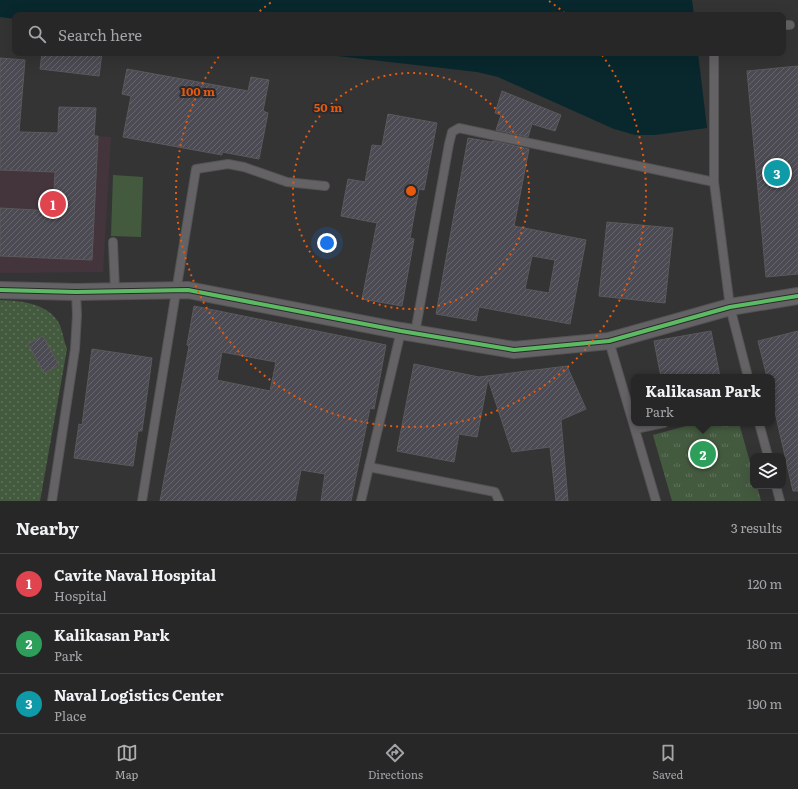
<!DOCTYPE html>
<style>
body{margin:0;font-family:Literata,serif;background:#2f2f30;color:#f1f3f6}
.controls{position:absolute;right:12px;bottom:12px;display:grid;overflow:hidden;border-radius:8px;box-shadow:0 4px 16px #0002}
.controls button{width:36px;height:36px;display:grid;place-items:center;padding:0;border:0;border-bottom:1px solid #434445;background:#272728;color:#f1f3f6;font:20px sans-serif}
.you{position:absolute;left:327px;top:243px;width:14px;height:14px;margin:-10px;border:3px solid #fff;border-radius:50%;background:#1a73e8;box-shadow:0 0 0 6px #1a73e833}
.badge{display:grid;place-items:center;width:26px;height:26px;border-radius:50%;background:#b0afb0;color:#fff;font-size:13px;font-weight:700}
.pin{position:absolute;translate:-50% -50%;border:2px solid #fff;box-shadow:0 1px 4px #0006}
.popup{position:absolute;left:631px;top:374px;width:144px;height:52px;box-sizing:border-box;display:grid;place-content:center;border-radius:8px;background:#272728;filter:drop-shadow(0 1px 3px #0005);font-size:13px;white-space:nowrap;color:#a4a5a8}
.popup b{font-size:15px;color:#f1f3f6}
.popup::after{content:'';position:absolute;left:50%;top:100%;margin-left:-8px;border:8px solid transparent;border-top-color:#272728}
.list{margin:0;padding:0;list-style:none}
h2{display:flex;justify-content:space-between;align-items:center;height:52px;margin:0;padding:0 16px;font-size:17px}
h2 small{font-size:13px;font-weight:400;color:#a4a5a8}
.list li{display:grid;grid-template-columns:26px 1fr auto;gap:12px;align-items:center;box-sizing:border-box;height:60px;padding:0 16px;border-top:1px solid #434445}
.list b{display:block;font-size:15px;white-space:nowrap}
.list p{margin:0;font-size:13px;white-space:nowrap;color:#a4a5a8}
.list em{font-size:13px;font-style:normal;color:#a4a5a8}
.icon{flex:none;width:22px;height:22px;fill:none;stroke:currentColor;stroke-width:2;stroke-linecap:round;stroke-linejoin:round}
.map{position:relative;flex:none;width:798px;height:501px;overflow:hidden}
.search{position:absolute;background:#272728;box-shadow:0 4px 16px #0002;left:12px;right:12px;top:12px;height:44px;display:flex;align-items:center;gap:10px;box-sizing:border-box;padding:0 14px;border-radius:8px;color:#a4a5a8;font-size:15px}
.sheet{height:232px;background:#272728}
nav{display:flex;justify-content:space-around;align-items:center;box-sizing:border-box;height:56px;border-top:1px solid #434445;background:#272728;font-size:11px;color:#a4a5a8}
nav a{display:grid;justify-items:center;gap:2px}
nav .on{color:#b0afb0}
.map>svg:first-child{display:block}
</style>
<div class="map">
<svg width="798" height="501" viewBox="0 0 798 501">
<defs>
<pattern id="grass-dots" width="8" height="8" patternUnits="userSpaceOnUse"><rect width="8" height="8" fill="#445a3f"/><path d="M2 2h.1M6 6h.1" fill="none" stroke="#5f725b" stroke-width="1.8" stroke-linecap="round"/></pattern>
<pattern id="park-tufts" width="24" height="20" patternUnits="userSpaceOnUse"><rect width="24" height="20" fill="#445a3f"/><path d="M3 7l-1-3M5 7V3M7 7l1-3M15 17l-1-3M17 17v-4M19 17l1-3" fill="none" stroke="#5f725b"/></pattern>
<pattern id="building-hatch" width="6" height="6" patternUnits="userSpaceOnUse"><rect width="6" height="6" fill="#4c4a52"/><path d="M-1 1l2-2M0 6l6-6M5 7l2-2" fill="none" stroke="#66656b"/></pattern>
</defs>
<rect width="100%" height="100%" fill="#343435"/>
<!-- medical -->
<polygon fill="#44353d" points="0,129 111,137 103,272 0,273"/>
<!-- grass -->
<path fill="url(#grass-dots)" d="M0,300C22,301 49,303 60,325C63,333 64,342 67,349L40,501H0Z"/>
<!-- park -->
<polygon fill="url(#park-tufts)" points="697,423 739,423 753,473 753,486 757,486 761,501 672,501 653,435"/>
<!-- pitch -->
<polygon fill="#445a3f" points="113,175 143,177 141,237 111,236"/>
<!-- water -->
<g fill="#08282d">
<polygon points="0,0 692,0 694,15 15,15 15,19 0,17"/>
<polygon points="311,53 698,53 707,128 655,135 635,135 614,129 498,77 477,72"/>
</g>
<!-- building -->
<g fill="url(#building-hatch)" stroke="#5a595b" fill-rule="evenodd">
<polygon points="42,53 102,53 99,76 40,69"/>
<polygon points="0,58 25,60 19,132 58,133 59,107 96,108 94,136 98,136 92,260 0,256 0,208 53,211 55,172 0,170"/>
<polygon points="798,66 798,274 766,277 747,71"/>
<polygon points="127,69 248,91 251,77 269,80 263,111 268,113 259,159 222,152 222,155 123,137 131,96 122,94"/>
<polygon points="502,91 561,115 555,131 532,124 528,137 496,130 501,115 495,113"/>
<polygon points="388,114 437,123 424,190 419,189 410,238 414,239 402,306 362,299 377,223 341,216 348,179 365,182 372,145 382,146"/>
<path d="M468,138L492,142L493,141L529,149L514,226L586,240L570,324L479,307L476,321L436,314ZM532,256L555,260L549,293L525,289Z"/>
<polygon points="607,222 673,228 665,303 599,296"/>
<path d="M194,306L386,345L374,409L370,408L351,501H321L325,474L301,470L295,501H160L189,346L187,345ZM222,352L276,362L270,391L217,380Z"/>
<polygon points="711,331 720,377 661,377 654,341"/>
<polygon points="798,331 798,491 793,491 772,399 772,377 767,377 758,341"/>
<polygon points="43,336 59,365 44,373 28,344"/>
<polygon points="92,349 152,358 142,431 138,431 133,466 74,458 79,424 82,425"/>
<polygon points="414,364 479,377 567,366 586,409 561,420 568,501 556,501 550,447 512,452 488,379 477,437 459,434 454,462 397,451"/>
</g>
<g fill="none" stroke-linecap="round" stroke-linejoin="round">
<!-- lane casing -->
<g stroke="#545354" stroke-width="10">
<g id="lane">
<polyline points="783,25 790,25"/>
<polyline points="714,53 714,182 730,307 748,377"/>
<polyline points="113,242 115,291"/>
<polyline points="415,333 449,144 452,132 459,128 714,182"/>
<polyline points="609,341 656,501"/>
<polyline points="759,423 768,456"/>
<polyline points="635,429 664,423"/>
<polyline points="369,467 495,492 499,501"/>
<polyline points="776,486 780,501"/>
<polyline points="52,501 75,349 77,315 76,292"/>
<polyline points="142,501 196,169 228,164 244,167 287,182 325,186"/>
<polyline points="361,501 401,331"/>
</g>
</g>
<!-- street casing -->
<g stroke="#545354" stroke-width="18">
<polyline id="street" points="0,290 76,292 188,290 401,331 514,350 609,341 730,307 798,296"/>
</g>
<!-- lane -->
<use href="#lane" stroke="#646264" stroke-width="8"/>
<!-- street -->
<use href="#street" stroke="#646264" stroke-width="16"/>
<!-- cycleway casing -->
<g stroke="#2a292c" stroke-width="6">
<polyline id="cycleway" points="0,290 76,292 188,290 401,331 514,350 609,341 730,307 798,296"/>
</g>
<!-- cycleway -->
<use href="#cycleway" stroke="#5cba63" stroke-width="4"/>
</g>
<!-- distance rings -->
<g fill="none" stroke="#e8590c" stroke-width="2" stroke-dasharray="2 4">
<circle cx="411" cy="191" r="118"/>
<path d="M255 15A235 235 0 0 1 273 1M549 1A235 235 0 0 1 567 15M602 55A235 235 0 1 1 220 55"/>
</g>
<circle cx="411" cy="191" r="6" fill="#e8590c" stroke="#2a292c" stroke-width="2"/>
<g font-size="12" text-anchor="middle" font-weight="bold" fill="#e8590c" stroke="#2a292c" stroke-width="4" stroke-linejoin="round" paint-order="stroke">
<text x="198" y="96">100 m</text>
<text x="328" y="112">50 m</text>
</g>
</svg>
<div class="controls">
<button><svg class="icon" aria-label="layers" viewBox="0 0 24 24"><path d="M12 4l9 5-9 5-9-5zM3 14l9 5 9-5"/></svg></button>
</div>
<div class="you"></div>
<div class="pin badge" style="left:53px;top:204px;background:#e0444e">1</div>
<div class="pin badge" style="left:703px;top:454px;background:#2e9e5b">2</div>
<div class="popup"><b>Kalikasan Park</b>Park</div>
<div class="pin badge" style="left:777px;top:173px;background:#0f9aa8">3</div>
<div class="search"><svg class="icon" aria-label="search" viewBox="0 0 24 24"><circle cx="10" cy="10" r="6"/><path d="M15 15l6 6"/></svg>Search here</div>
</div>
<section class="sheet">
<h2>Nearby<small>3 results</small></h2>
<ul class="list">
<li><span class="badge" style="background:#e0444e">1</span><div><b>Cavite Naval Hospital</b><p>Hospital</p></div><em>120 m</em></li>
<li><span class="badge" style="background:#2e9e5b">2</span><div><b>Kalikasan Park</b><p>Park</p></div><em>180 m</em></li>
<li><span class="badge" style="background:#0f9aa8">3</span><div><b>Naval Logistics Center</b><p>Place</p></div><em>190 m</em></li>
</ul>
</section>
<nav>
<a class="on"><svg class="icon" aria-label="map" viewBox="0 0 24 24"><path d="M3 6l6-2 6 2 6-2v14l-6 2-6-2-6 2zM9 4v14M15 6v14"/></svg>Map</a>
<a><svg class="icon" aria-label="directions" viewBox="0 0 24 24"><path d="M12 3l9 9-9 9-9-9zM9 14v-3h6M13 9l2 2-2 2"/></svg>Directions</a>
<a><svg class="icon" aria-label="saved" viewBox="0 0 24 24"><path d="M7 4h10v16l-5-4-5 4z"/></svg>Saved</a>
</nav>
